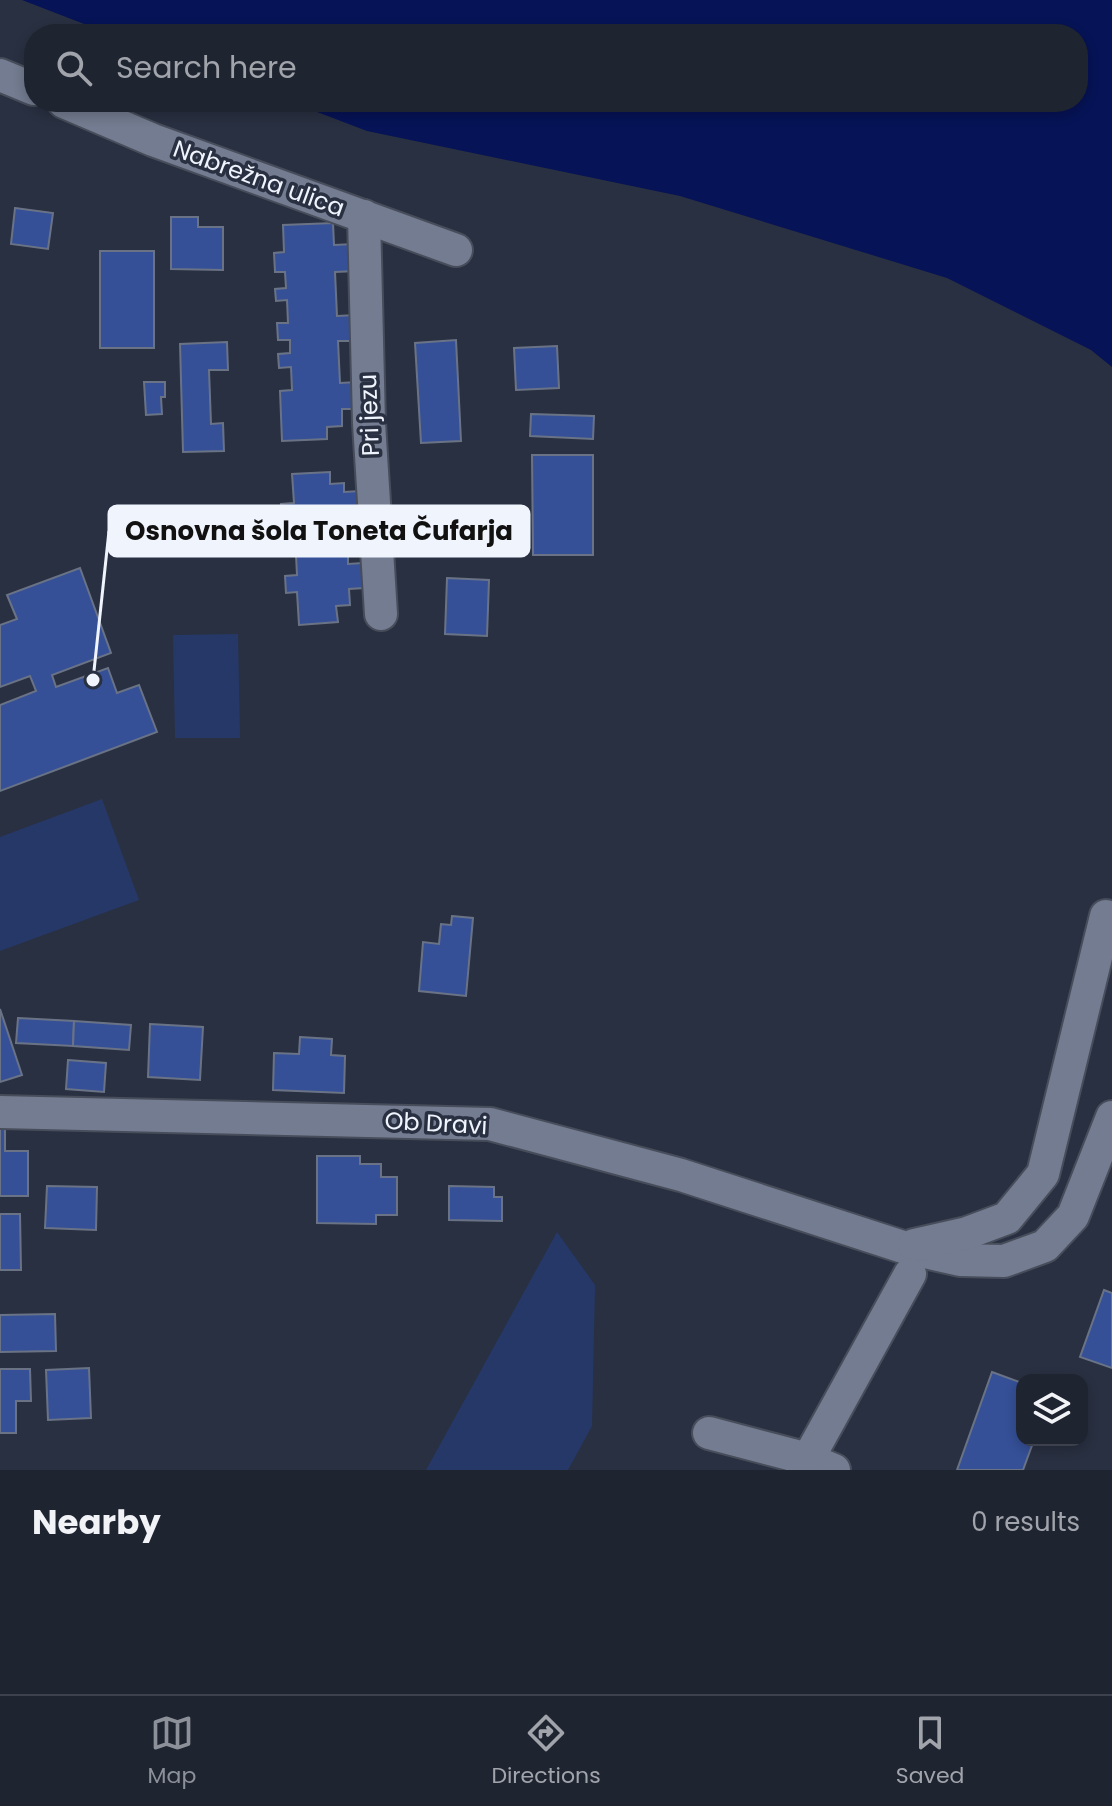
<!DOCTYPE html>
<meta charset="utf-8">
<style>
body{margin:0;font-family:Poppins,sans-serif;background:#2c303d;color:#f1f3f6}
.controls{position:absolute;right:24px;bottom:24px;display:grid;overflow:hidden;border-radius:16px;box-shadow:0 4px 12px #0003}
.controls button{width:72px;height:72px;display:grid;place-items:center;padding:0;border:0;border-bottom:2px solid #3c414d;background:#1f2431;color:#f1f3f6;font:40px sans-serif}
.list{margin:0;padding:0;list-style:none}
h2{display:flex;justify-content:space-between;align-items:center;height:104px;margin:0;padding:0 32px;font-size:34px}
h2 small{font-size:26px;font-weight:400;color:#a1a4ab}
.icon{flex:none;width:44px;height:44px;fill:none;stroke:currentColor;stroke-width:2;stroke-linecap:round;stroke-linejoin:round}
.map{position:relative;flex:none;width:1112px;height:1470px;overflow:hidden}
.search{position:absolute;background:#1f2431;box-shadow:0 4px 12px #0003;left:24px;right:24px;top:24px;height:88px;display:flex;align-items:center;gap:20px;box-sizing:border-box;padding:0 28px;border-radius:32px;color:#a1a4ab;font-size:30px}
.sheet{height:224px;background:#1f2431}
nav{display:flex;justify-content:space-around;align-items:center;box-sizing:border-box;height:112px;border-top:2px solid #3c414d;background:#1f2431;font-size:22px;color:#a1a4ab}
nav a{display:grid;justify-items:center;gap:4px}
nav .on{color:#8c9099}
.map>svg:first-child{display:block}
</style>
<div class="map">
<svg width="1112" height="1470" viewBox="0 0 1112 1470">
<rect width="100%" height="100%" fill="#293041"/>
<!-- green -->
<g fill="#263867">
<polygon points="238,634 240,738 175,738 173,635"/>
<polygon points="102,799 139,900 0,951 0,837"/>
<polygon points="557,1232 595,1285 592,1426 568,1470 426,1470"/>
</g>
<!-- water -->
<polygon fill="#061356" points="22,0 1112,0 1112,367 1091,350 947,278 680,196 367,131 291,102 1078,102 1078,34 110,34"/>
<!-- building -->
<g fill="#355097" stroke="#6a7386" stroke-width="2">
<polygon points="15,208 53,213 48,249 11,244"/>
<polygon points="171,217 198,217 198,227 223,227 223,270 171,269"/>
<polygon points="333,223 334,245 354,244 356,271 335,272 337,316 356,315 357,341 338,341 340,383 357,382 358,409 342,409 342,426 327,427 327,439 282,441 280,391 292,390 291,367 279,368 278,354 290,353 290,340 278,340 277,323 288,323 287,300 276,301 275,289 286,288 285,272 275,272 274,253 284,252 283,225"/>
<rect x="100" y="251" width="54" height="97"/>
<polygon points="456,340 461,441 421,443 415,343"/>
<polygon points="227,342 228,370 209,370 211,424 223,423 224,451 183,452 180,344"/>
<polygon points="557,346 559,388 516,390 514,348"/>
<polygon points="144,382 165,382 165,397 161,397 162,414 146,415"/>
<polygon points="531,414 594,416 593,439 530,436"/>
<polygon points="532,455 593,455 593,555 533,555"/>
<polygon points="330,472 330,484 344,483 344,492 360,491 362,518 345,519 347,535 333,536 334,556 348,556 348,564 362,563 364,588 349,589 350,605 336,606 338,622 299,625 297,592 286,593 285,576 297,575 296,555 284,556 283,544 295,543 294,523 282,524 281,504 294,503 292,474"/>
<polygon points="80,568 111,653 52,675 56,687 108,668 117,693 139,685 157,732 0,791 0,705 36,691 30,676 0,687 0,625 17,619 7,595"/>
<polygon points="447,578 489,580 487,636 445,634"/>
<polygon points="452,916 473,918 466,996 419,991 423,942 439,944 441,924 451,925"/>
<polygon points="0,1009 22,1075 0,1082"/>
<polygon points="18,1018 74,1021 73,1046 16,1043"/>
<polygon points="74,1021 131,1025 129,1050 73,1046"/>
<polygon points="150,1024 203,1027 200,1080 148,1077"/>
<polygon points="300,1037 332,1039 331,1055 345,1056 344,1093 273,1090 274,1053 299,1054"/>
<polygon points="68,1060 106,1063 104,1092 66,1089"/>
<polygon points="0,1125 5,1125 5,1151 28,1151 28,1196 0,1196"/>
<polygon points="317,1156 360,1156 360,1164 381,1164 381,1177 397,1177 397,1215 376,1215 376,1224 317,1223"/>
<polygon points="47,1186 97,1187 96,1230 45,1228"/>
<polygon points="449,1186 494,1187 494,1197 502,1197 502,1221 449,1220"/>
<polygon points="0,1214 20,1214 21,1270 0,1270"/>
<polygon points="1104,1290 1112,1293 1112,1368 1080,1357"/>
<polygon points="55,1314 56,1351 0,1352 0,1315"/>
<polygon points="89,1368 91,1418 48,1420 46,1370"/>
<polygon points="0,1369 30,1369 31,1401 16,1401 16,1433 0,1433"/>
<polygon points="992,1372 1022,1383 1022,1440 1034,1440 1023,1470 957,1470"/>
</g>
<g fill="none" stroke-linecap="round" stroke-linejoin="round">
<!-- minor casing -->
<g stroke="#474d5a" stroke-width="36">
<g id="minor">
<polyline points="0,75 34,89"/>
<polyline points="64,102 153,140 456,250"/>
<polyline points="364,216 369,423 381,614"/>
<polyline points="0,1112 490,1124 681,1175 903,1247 960,1260 1004,1261 1045,1246 1073,1216 1112,1117"/>
<polyline points="914,1245 967,1233 1007,1218 1043,1174 1106,916"/>
<polyline points="709,1433 808,1459 834,1470"/>
<polyline points="802,1470 910,1274"/>
</g>
</g>
<!-- minor -->
<use href="#minor" stroke="#737c90" stroke-width="32"/>
</g>
<g text-anchor="middle" dominant-baseline="central" stroke-width="7" stroke-linejoin="round" paint-order="stroke">
<!-- street labels -->
<g font-size="24" fill="#f0f4fd" stroke="#293041">
<text transform="translate(259 178) rotate(20)">Nabrežna ulica</text>
<text transform="translate(369 415) rotate(-92)">Pri jezu</text>
<text transform="translate(436 1123) rotate(3)">Ob Dravi</text>
</g>
</g>
<!-- callouts -->
<path fill="none" stroke="#f0f4fd" stroke-width="3" d="M93 680L109 531"/>
<circle fill="#f0f4fd" stroke="#293041" stroke-width="3" cx="93" cy="680" r="8"/>
<rect fill="#f0f4fd" stroke="#f0f4fd" stroke-width="3" x="109" y="506" width="420" height="50" rx="8"/>
<g font-size="26" text-anchor="middle" font-weight="bold" fill="#111">
<text x="319" y="540">Osnovna šola Toneta Čufarja</text>
</g>
</svg>
<div class="controls">
<button><svg class="icon" aria-label="layers" viewBox="0 0 24 24"><path d="M12 4l9 5-9 5-9-5zM3 14l9 5 9-5"/></svg></button>
</div>
<div class="search"><svg class="icon" aria-label="search" viewBox="0 0 24 24"><circle cx="10" cy="10" r="6"/><path d="M15 15l6 6"/></svg>Search here</div>
</div>
<section class="sheet">
<h2>Nearby<small>0 results</small></h2>
<ul class="list">
</ul>
</section>
<nav>
<a class="on"><svg class="icon" aria-label="map" viewBox="0 0 24 24"><path d="M3 6l6-2 6 2 6-2v14l-6 2-6-2-6 2zM9 4v14M15 6v14"/></svg>Map</a>
<a><svg class="icon" aria-label="directions" viewBox="0 0 24 24"><path d="M12 3l9 9-9 9-9-9zM9 14v-3h6M13 9l2 2-2 2"/></svg>Directions</a>
<a><svg class="icon" aria-label="saved" viewBox="0 0 24 24"><path d="M7 4h10v16l-5-4-5 4z"/></svg>Saved</a>
</nav>
